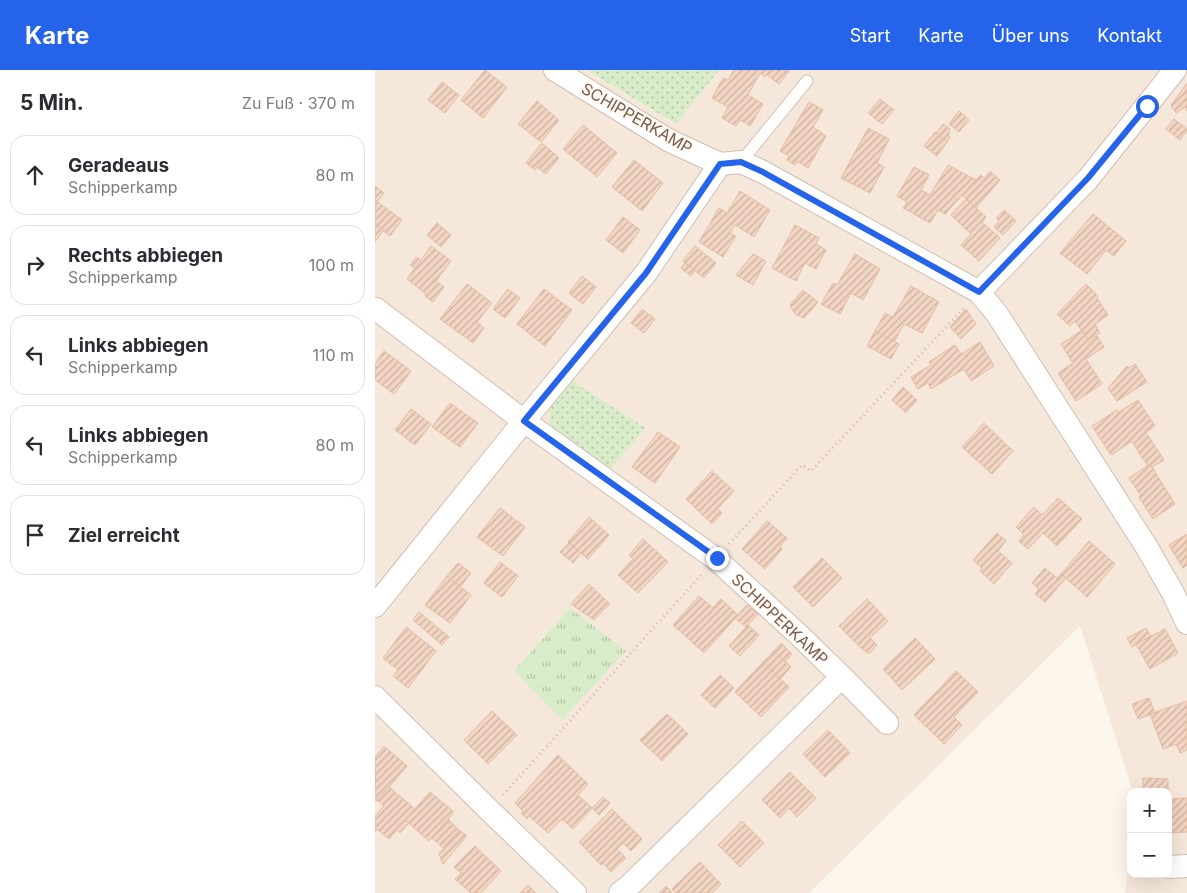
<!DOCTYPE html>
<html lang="de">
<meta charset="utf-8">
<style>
body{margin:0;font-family:Inter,sans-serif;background:#f2f2f3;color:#2b2b33}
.controls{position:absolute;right:15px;bottom:15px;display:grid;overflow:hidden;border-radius:10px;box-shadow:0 5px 20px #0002}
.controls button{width:45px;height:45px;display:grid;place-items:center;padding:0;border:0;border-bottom:1px solid #e1e1e2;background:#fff;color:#2b2b33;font:25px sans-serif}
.stop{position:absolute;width:15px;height:15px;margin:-11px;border:4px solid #2563eb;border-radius:50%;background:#fff}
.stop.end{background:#2563eb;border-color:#fff;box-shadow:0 1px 5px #0008}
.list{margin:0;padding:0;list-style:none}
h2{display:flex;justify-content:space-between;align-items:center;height:65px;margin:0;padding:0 20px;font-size:21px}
h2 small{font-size:16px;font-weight:400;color:#7c7c81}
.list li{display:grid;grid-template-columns:32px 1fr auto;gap:15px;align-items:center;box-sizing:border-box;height:80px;margin:0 10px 10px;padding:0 10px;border:1px solid #e1e1e2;border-radius:15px}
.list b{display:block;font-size:19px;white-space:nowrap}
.list p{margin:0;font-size:16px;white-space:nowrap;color:#7c7c81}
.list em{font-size:16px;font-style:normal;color:#7c7c81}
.icon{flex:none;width:28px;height:28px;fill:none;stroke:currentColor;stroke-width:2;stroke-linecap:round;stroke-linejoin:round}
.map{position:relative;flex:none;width:812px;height:823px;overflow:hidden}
header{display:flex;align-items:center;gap:30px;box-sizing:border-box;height:70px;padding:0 25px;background:#2563eb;color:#fff}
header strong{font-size:24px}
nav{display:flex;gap:28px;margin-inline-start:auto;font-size:18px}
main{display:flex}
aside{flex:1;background:#fff}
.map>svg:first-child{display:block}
</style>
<header>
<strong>Karte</strong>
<nav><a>Start</a><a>Karte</a><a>Über uns</a><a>Kontakt</a></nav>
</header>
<main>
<aside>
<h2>5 Min.<small>Zu Fuß · 370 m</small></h2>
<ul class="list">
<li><svg class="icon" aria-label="ahead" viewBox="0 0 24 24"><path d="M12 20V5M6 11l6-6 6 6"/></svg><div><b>Geradeaus</b><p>Schipperkamp</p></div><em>80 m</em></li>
<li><svg class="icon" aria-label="right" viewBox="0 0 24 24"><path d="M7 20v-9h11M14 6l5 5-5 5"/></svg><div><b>Rechts abbiegen</b><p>Schipperkamp</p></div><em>100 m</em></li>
<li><svg class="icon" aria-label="left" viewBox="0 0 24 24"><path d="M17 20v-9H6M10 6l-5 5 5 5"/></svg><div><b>Links abbiegen</b><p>Schipperkamp</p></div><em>110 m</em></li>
<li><svg class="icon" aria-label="left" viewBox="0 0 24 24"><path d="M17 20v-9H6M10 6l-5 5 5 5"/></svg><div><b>Links abbiegen</b><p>Schipperkamp</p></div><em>80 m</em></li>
<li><svg class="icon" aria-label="arrive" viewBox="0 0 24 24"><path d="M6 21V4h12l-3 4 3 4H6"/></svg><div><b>Ziel erreicht</b></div></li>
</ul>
</aside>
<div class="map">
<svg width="812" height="823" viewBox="0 0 812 823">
<defs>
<pattern id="grass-dots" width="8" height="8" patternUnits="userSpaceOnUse" patternTransform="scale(1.25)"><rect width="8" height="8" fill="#d8ecc9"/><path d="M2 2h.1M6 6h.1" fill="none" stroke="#b4c2a5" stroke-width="1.8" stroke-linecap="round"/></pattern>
<pattern id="park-tufts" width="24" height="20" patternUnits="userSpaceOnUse" patternTransform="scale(1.25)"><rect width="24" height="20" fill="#d8ecc9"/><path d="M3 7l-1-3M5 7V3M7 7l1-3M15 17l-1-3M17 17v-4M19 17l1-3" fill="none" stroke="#b4c2a5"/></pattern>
<pattern id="building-hatch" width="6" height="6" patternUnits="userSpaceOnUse" patternTransform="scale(1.25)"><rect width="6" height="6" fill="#f3d5c3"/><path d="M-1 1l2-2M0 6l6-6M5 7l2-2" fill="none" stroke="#cab0a1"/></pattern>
</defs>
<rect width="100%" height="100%" fill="#fdf6ec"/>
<!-- residential -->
<polygon fill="#f5e8da" points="0,0 210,0 300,54 344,0 812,0 812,823 750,823 756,769 756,804 793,804 793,722 758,722 705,556 434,823 0,823"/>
<!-- grass -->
<g fill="url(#grass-dots)">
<polygon points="211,0 344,0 301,54"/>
<polygon points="197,311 271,358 235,399 176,356 174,340"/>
</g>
<!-- park -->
<polygon fill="url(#park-tufts)" points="195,538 251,581 187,650 139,601"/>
<!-- building -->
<g fill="url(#building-hatch)" stroke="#e6bba3">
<polygon points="110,0 132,17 108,48 86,30"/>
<polygon points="359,0 395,0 390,7 385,3 373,25 388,34 375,56 365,50 361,56 347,48 353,37 337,28 348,8 353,10"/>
<polygon points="395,0 415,0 404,14 392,5"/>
<polygon points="67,12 84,25 70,43 53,30"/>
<polygon points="812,13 812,41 810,37 801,43 796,35"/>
<polygon points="505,29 519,40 507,54 493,43"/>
<polygon points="162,31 184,50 166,72 143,54"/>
<polygon points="434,32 448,40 438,57 451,66 433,98 422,91 420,95 412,90 414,86 405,81"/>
<polygon points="584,41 594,50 584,62 574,54"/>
<polygon points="799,49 812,59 812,61 805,70 791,59"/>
<polygon points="568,54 575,59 574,61 575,62 573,65 575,67 572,72 561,63"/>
<polygon points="208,55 242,83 222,107 188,79"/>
<polygon points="493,58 514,69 502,93 509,97 495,123 466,108"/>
<polygon points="560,62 572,72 562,86 549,76"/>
<polygon points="167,73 176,81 160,100 151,93"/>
<polygon points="176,81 184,88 171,104 162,97"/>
<polygon points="259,90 288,113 267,141 237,117"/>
<polygon points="573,95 601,110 570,144 563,140 555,153 528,138 532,132 522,126 539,97 554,105 546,120 555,125"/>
<polygon points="615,101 625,110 601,138 587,125 606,105 609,108"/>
<polygon points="0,116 9,123 2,132 0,130"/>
<polygon points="365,121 395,140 379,167 360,155 355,163 361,166 348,187 324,172 344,138 352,143"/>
<polygon points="591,129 611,147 607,152 625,168 604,191 586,175 596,164 576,145"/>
<polygon points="0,130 27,150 15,166 0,155"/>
<polygon points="629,140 641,151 628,165 619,157 624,151 621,148"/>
<polygon points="718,144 751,171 739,186 731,180 712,204 685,183"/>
<polygon points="248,147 265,160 248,183 231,170"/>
<polygon points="62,153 76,165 66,177 52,165"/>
<polygon points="0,155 8,161 0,172"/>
<polygon points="420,155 444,168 441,174 451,180 441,199 430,193 421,211 397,198"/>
<polygon points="56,176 76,191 61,211 69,217 58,232 50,226 51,224 32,209"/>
<polygon points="320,176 341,193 329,208 308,191"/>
<polygon points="378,184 391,191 378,215 361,205"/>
<polygon points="480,184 505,199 488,230 476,223 465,244 446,234 458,213 462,215"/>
<polygon points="41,187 46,190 40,198 35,195"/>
<polygon points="310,193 320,201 316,206 306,198"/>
<polygon points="207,206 221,217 208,234 194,223"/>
<polygon points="92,214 117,233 102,252 109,258 98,273 65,249"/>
<polygon points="711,214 723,226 722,228 733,245 720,254 725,263 713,270 700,251 695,256 682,244"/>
<polygon points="536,216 564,232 547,263 529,254 519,272 500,261 510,243 518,247"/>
<polygon points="133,219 145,228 130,248 118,239"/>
<polygon points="169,219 197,240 170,276 142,254"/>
<polygon points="428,220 443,232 429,248 420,244 415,235"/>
<polygon points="267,239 280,249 269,263 256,253"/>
<polygon points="591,239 601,254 586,269 575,257"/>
<polygon points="707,260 714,272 722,266 729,277 711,289 727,314 701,331 683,303 698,293 686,274"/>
<polygon points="500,261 524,274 516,289 492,276"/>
<polygon points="605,272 619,296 596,311 589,299 556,319 553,313 543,319 536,307 556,295 554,292 580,275 586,284"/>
<polygon points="9,281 36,301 19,324 0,310 0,294"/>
<polygon points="760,294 772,312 742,331 733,318 752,296 754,298"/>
<polygon points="528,317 542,330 531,343 517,330"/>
<polygon points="763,330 780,356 771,362 776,370 764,383 757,371 736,385 717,356 742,340 744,342"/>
<polygon points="75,333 103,353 85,377 57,357"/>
<polygon points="36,339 56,354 40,375 20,360"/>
<polygon points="609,353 638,381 617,404 587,377"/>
<polygon points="283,362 305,377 280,413 257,397"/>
<polygon points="776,370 789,390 777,397 775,394 773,396 764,383"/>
<polygon points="775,394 800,434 778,449 764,427 766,426 754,408"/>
<polygon points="337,401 359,421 342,439 347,443 337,454 311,429"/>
<polygon points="683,428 707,449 682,476 668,463 653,479 644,471 649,465 641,457 659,437 667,445"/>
<polygon points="125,438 150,457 128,486 102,467"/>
<polygon points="214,447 234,465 213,489 193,472"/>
<polygon points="392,451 412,468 405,477 407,479 390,499 367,479"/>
<polygon points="622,463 631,471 623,481 637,493 619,514 605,501 607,498 598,490"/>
<polygon points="812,464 812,495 808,498 794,475"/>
<polygon points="268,469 293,492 263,523 243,505 258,489 254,485"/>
<polygon points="714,471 740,494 712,527 686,504"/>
<polygon points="194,473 206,483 198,493 185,482"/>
<polygon points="447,488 467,508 438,537 418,517"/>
<polygon points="125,492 143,506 127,527 109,513"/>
<polygon points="83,493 96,503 85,517 72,506"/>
<polygon points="670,498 682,508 686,504 691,508 670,532 660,524 664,519 657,513"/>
<polygon points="72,506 96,525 75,553 50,535"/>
<polygon points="214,514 235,534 219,550 196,534"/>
<polygon points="324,526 338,538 346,529 363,545 329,583 298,555"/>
<polygon points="492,529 513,551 495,568 502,575 494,584 485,577 464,556"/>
<polygon points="372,535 383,544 371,557 360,548"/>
<polygon points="44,542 74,567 67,575 38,550"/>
<polygon points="373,555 384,565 365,586 354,576"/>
<polygon points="31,557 61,581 33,618 18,606 23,600 8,588"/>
<polygon points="771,558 776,566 757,577 752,568"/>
<polygon points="790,559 803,583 775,599 761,574"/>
<polygon points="540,568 560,589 527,620 508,599"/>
<polygon points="406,573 417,584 410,592 399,581"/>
<polygon points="399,581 416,597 405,609 388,592"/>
<polygon points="388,592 414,617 386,647 360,622"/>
<polygon points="581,601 603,622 579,647 587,655 569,674 539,645"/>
<polygon points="345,605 359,618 340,638 326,625"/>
<polygon points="774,628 780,643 763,649 757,634"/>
<polygon points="812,631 812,680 805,683 801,674 788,679 775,644"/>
<polygon points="117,641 142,665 113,694 89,670"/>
<polygon points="292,644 313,664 287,691 265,670"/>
<polygon points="453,660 475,683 450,707 428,684"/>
<polygon points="9,676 32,696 1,732 0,687"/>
<polygon points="183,685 213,714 203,725 217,738 198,759 187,749 173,763 154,746 152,749 146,743 148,741 140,733"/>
<polygon points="415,702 441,728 422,747 414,738 405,748 387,730"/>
<polygon points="768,708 793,709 793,722 768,722"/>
<polygon points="14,717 40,739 30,750 34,753 25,763 22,760 14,769 2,759 0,762 0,746 9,736 2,730"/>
<polygon points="55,722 79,742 54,771 30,750"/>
<polygon points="228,727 235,733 224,745 217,738"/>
<polygon points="812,728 812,762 795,763 795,729"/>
<polygon points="237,739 267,769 256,781 248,773 242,779 251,788 236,802 228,793 226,795 204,772"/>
<polygon points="73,749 84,760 68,778 57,768"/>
<polygon points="367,751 389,773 365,797 343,775"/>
<polygon points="84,760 92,766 68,794 64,784"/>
<polygon points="100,776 126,801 106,823 96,823 80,809 86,803 79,797"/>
<polygon points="325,792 346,814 337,823 301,823 297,819"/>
<polygon points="153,815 161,823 145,823"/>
<polygon points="291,816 297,823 284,823"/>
</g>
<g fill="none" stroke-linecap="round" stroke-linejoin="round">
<!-- service casing -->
<g stroke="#d1beb0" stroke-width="13">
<polyline id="service" points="366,92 432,11"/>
</g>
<!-- minor casing -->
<g stroke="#d1beb0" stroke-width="24">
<g id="minor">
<polyline points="180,0 293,70 345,94 366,92 388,102 604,222 622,244 771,476 798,523 812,553"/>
<polyline points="604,222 713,109 800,0"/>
<polyline points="1,239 149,351 341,489 424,565 467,607 254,816 245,823"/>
<polyline points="0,536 149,351 271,203 345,94"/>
<polyline points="467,607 512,653"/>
<polyline points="0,627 114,740 200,823"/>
<polyline points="793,797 812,796"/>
</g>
</g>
<!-- path -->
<g stroke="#d9b8a5" stroke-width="3" stroke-dasharray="1 4" stroke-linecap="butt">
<polyline points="354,474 427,395 436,401 590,237"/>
<polyline points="128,725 328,503"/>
</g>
<!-- service -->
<use href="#service" stroke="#fff" stroke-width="11"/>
<!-- minor -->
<use href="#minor" stroke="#fff" stroke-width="22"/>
</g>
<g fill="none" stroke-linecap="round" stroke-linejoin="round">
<!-- route -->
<polyline stroke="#2563eb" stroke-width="6" points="342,488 149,351 271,203 345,94 366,92 388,102 604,222 713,108 772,36"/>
</g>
<g text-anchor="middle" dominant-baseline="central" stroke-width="4" stroke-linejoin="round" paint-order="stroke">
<!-- street labels -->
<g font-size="16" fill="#7a5c4d" stroke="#fffaf3">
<text transform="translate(262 48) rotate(30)">SCHIPPERKAMP</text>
<text transform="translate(405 549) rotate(43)">SCHIPPERKAMP</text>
</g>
</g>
</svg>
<div class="controls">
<button>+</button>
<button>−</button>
</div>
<div class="stop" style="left:772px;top:36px"></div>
<div class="stop end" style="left:342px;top:488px"></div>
</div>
</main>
